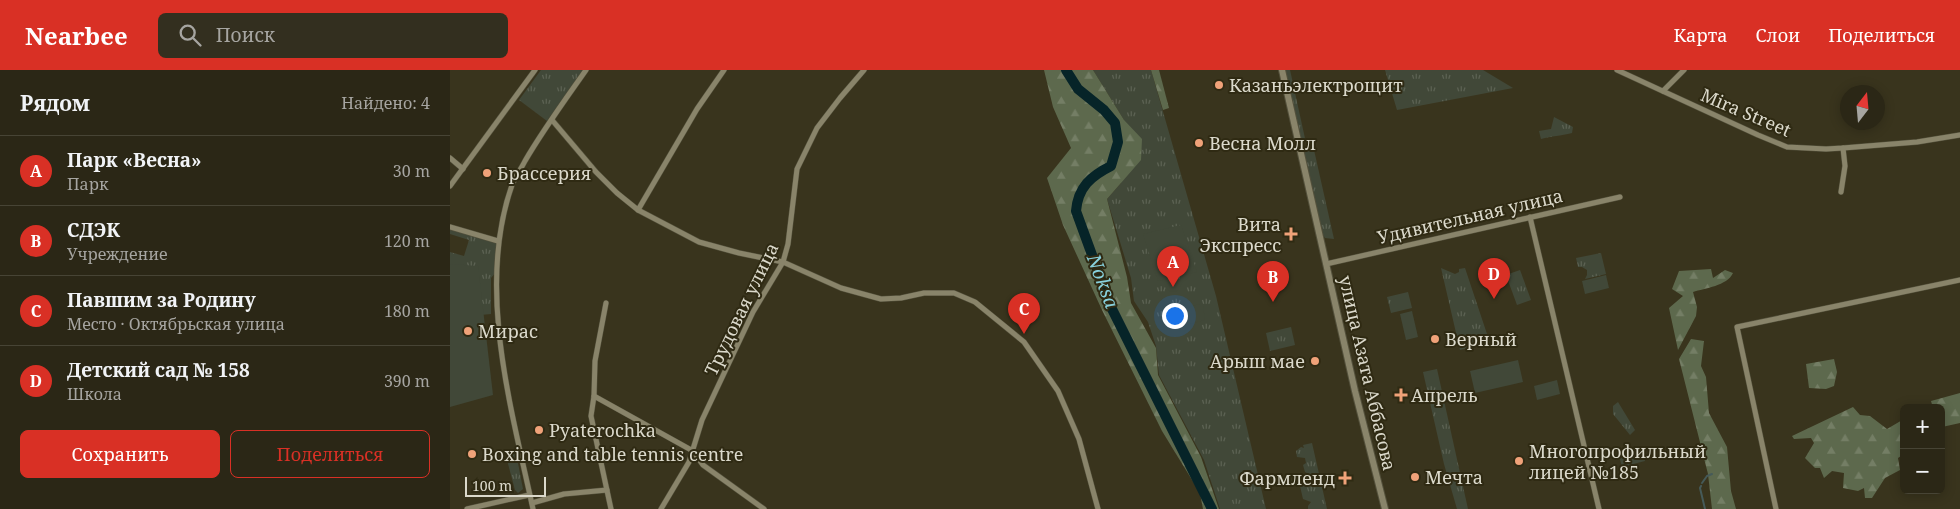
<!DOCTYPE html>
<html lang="ru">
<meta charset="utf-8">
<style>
body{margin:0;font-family:"Noto Serif",serif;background:#332f1f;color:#f1f3f6}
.controls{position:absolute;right:15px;bottom:15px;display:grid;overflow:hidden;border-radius:8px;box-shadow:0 2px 12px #0003}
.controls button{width:45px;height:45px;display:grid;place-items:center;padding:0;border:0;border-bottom:1px solid #474435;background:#2b2716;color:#f1f3f6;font:25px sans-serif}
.compass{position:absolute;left:1390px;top:15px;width:45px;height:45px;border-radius:50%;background:#2b2716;box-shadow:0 2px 12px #0003;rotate:16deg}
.scale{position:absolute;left:15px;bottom:12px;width:81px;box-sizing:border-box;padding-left:5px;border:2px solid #dbd9cb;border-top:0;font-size:14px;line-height:18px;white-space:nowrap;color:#dbd9cb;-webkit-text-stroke:4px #2f2a13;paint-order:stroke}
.you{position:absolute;left:724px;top:245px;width:18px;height:18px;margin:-12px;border:4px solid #fff;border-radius:50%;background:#1a73e8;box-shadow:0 0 0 8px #1a73e833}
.badge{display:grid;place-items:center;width:32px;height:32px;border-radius:50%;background:#d93025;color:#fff;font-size:16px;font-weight:700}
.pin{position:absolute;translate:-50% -41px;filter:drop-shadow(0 1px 2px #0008)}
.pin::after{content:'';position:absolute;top:26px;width:18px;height:15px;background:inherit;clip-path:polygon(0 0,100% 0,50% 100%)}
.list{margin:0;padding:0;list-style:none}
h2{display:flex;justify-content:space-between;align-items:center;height:65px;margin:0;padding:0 20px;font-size:21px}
h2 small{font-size:16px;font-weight:400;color:#a6a5a1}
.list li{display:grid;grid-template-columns:32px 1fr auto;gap:15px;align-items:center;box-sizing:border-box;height:70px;padding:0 20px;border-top:1px solid #474435}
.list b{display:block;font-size:19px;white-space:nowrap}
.list p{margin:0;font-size:16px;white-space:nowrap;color:#a6a5a1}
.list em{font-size:16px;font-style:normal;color:#a6a5a1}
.actions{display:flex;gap:10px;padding:15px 20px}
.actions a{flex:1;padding:11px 0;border:1px solid #d93025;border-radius:8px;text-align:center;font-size:18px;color:#d93025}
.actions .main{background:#d93025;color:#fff}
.icon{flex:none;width:28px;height:28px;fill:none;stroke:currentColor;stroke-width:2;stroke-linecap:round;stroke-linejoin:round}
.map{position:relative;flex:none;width:1510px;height:439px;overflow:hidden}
header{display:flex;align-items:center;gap:30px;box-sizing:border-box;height:70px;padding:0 25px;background:#d93025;color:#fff}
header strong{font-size:24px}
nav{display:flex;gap:28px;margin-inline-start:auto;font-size:18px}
.search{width:350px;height:45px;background:#332f1f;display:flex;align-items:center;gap:12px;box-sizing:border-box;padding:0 18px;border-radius:8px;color:#a6a5a1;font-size:19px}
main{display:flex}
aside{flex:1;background:#2b2716}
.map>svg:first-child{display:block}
</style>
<header>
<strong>Nearbee</strong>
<div class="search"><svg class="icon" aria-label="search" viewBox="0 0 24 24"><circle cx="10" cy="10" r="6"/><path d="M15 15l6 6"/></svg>Поиск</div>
<nav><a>Карта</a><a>Слои</a><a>Поделиться</a></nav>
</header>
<main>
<aside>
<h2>Рядом<small>Найдено: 4</small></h2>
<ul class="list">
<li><span class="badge">A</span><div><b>Парк «Весна»</b><p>Парк</p></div><em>30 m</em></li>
<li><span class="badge">B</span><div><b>СДЭК</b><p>Учреждение</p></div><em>120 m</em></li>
<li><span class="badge">C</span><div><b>Павшим за Родину</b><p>Место · Октябрьская улица</p></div><em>180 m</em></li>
<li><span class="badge">D</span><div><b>Детский сад № 158</b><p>Школа</p></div><em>390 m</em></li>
</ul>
<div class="actions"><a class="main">Сохранить</a><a>Поделиться</a></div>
</aside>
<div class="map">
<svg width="1510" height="439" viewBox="0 0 1510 439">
<defs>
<pattern id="grass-tufts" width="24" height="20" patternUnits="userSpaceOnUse" patternTransform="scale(1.25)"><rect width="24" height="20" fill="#414838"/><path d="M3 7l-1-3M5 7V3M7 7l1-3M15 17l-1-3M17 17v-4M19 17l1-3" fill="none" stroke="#5c6253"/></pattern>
<pattern id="forest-firs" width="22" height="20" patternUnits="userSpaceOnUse" patternTransform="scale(1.25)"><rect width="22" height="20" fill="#5d694d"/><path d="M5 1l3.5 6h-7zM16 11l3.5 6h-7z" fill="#747e65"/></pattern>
</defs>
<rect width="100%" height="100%" fill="#39341d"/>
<!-- grass -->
<g fill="url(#grass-tufts)">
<polygon points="91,0 133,0 97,51 69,30"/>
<polygon points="643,0 701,0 766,226 816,439 770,439 754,390 709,305 706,276 698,252 684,231 681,208 657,129 671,113 674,50"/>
<polygon points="835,0 840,0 856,73 850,68"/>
<polygon points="935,0 1033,0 1063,18 947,40"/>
<path d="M1104,47L1123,57L1122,63C1110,66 1102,66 1091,69L1089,61L1101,59Z"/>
<polygon points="864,80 884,169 875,168 872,163 855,86 855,82"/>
<polygon points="0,159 46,172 46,202 41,208 41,244 30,245 0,196 0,182 14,186 19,170 0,164"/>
<polygon points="1151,183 1156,204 1135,209 1137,205 1137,200 1132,197 1128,197 1126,188"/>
<polygon points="991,198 1005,204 1009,202 1009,199 1015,198 1040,273 1010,280"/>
<polygon points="1070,200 1081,230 1067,235 1056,205"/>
<polygon points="958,222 962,238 941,243 937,227"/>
<polygon points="841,257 845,275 820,281 816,263"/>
<polygon points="987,299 1018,439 1007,439 994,394 973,302"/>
<polygon points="1168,332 1185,360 1180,365 1163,344 1163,336"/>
<polygon points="862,373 877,439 858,439 858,436 861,432 853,429 850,416 861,408 859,404 855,402 853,395 856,393 855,388 847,387 846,381 851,377 854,378 853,375"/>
<polygon points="66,383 73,419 68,423 65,420 57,390 60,385"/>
</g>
<!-- forest -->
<g fill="url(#forest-firs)">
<polygon points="594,0 643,0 674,50 692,69 691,90 657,129 677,207 681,233 706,278 708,305 751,387 769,439 753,439 750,423 712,361 652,240 613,155 597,108 621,78 603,37"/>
<polygon points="701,0 709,0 719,38 713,40"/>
<path d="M1261,199L1263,208L1275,200L1283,203C1277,216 1255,218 1243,222L1247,237L1246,246L1228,280L1219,238L1233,226L1222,219L1229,201Z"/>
<polygon points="1241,269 1254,271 1251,296 1256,307 1259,343 1277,377 1281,421 1286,439 1262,439 1258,404 1229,289"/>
<polygon points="1384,289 1387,302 1384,316 1376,319 1359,318 1356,294"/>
<polygon points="1510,323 1510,353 1492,357 1491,338 1483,338 1481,331"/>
<polygon points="1403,337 1410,345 1420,346 1437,359 1454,349 1454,384 1448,388 1450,400 1435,408 1422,428 1415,428 1414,418 1408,421 1393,418 1394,403 1382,401 1374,408 1370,398 1365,398 1355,388 1364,373 1361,368 1344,369 1342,366"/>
</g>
<!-- pitch -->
<g fill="#414838">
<polygon points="731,155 747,202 708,211 693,164"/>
<polygon points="0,194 28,196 43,325 0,337"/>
<polygon points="1156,205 1159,218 1135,224 1132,211"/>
<polygon points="750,234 753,236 755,250 728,257 724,256 721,245 723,241"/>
<polygon points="962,241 968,267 956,270 950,244"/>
<polygon points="1068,290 1073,312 1025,323 1020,301"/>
<polygon points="1107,310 1110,324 1087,330 1084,316"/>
<polygon points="1192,380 1195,391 1172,397 1169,386"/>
</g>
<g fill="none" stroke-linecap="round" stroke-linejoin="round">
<!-- stream -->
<g stroke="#465a59" stroke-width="2">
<polyline points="1252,413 1257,406 1262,404"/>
<polyline points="1251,416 1250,418 1255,439"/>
</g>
<!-- river -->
<path stroke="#062428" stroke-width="10" d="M616,0L628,19L654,40L665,53L668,72L661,96C641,106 628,117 626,141L661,237L762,439"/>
<!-- minor casing -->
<g stroke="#54513c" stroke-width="6">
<g id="minor">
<polyline points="1167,0 1308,65 1337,77 1376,79 1393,78 1467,72 1510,65"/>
<polyline points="1213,21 1234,0"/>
<polyline points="102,50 146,102 167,123 188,140 249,172 289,183 333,192 391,218 431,229 451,228 474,223 504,223 525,232 574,272 608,321 629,369 648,439"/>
<polyline points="0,88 13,99"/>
<polyline points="0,116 85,0"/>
<polyline points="1391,122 1395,96 1393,78"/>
<polyline points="188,140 247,39 274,0"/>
<polyline points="1080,147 1149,439"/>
<polyline points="0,157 48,171"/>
<polyline points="876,194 1170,127"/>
<polyline points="156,233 145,291 144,326 141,346 161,439"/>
<polyline points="144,326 243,381 253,395 314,439"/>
<polyline points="82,433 114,424 157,420"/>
<polyline points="17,439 79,425"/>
<path d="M83,439C61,337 26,217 62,115C65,107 71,99 75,91C93,60 115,30 136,0"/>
<polyline points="211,439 239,392 252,350 303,242 333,192 338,174 347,99 367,58 390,28 414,0"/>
<polyline points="1326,439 1287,257 1510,210"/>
</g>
</g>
<!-- tertiary casing -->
<g stroke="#54513c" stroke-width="8">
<polyline id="tertiary" points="832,0 905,321 935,439"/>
</g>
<!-- minor -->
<use href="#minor" stroke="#89846a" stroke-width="5"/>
<!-- tertiary -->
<use href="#tertiary" stroke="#89846a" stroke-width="6"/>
</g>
<!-- markers -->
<g fill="#f0a279" stroke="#2f2a13" stroke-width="2">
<circle cx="769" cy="15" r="5"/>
<circle cx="749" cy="73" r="5"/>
<circle cx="37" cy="103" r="5"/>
<path d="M838.5 156.5h5v5h5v5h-5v5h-5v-5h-5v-5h5z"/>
<circle cx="18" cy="261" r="5"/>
<circle cx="985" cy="269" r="5"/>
<circle cx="865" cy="291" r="5"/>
<path d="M948.5 317.5h5v5h5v5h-5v5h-5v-5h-5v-5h5z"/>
<circle cx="89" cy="360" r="5"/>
<circle cx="22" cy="384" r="5"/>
<circle cx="1069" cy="391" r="5"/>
<circle cx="965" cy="407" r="5"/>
<path d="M892.5 400.5h5v5h5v5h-5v5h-5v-5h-5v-5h5z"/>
</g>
<g text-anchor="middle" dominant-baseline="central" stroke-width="4" stroke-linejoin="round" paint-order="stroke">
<!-- poi labels -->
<g font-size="18" fill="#dbd9cb" stroke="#2f2a13" text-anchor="start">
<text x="779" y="15">Казаньэлектрощит</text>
<text x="759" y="73">Весна Молл</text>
<text x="47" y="103">Брассерия</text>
<text x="831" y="154" text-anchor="end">Вита<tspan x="831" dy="21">Экспресс</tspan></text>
<text x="28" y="261">Мирас</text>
<text x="995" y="269">Верный</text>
<text x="855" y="291" text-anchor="end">Арыш мае</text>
<text x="961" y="325">Апрель</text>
<text x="99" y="360">Pyaterochka</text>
<text x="1079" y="381">Многопрофильный<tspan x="1079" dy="21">лицей №185</tspan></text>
<text x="32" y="384">Boxing and table tennis centre</text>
<text x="975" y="407">Мечта</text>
<text x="885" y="408" text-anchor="end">Фармленд</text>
</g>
<!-- street labels -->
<g font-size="18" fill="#dbd9cb" stroke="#2f2a13">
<text transform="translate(1296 42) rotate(23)">Mira Street</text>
<text transform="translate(1020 146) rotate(-13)">Удивительная улица</text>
<text transform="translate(291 239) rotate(-64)">Трудовая улица</text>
<text transform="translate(918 303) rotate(77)">улица Азата Аббасова</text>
</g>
<!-- water labels -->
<g font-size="19" font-style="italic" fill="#88d1dd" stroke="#2f2a13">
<text transform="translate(653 211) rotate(69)">Noksa</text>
</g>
</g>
</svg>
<div class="controls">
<button>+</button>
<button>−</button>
</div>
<svg class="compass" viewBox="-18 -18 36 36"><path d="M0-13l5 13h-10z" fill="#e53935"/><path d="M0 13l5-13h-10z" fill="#a6a5a1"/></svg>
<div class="scale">100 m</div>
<div class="you"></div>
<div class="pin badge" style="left:723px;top:217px">A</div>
<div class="pin badge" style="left:823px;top:232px">B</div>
<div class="pin badge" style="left:574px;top:264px">C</div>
<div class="pin badge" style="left:1044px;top:229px">D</div>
</div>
</main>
